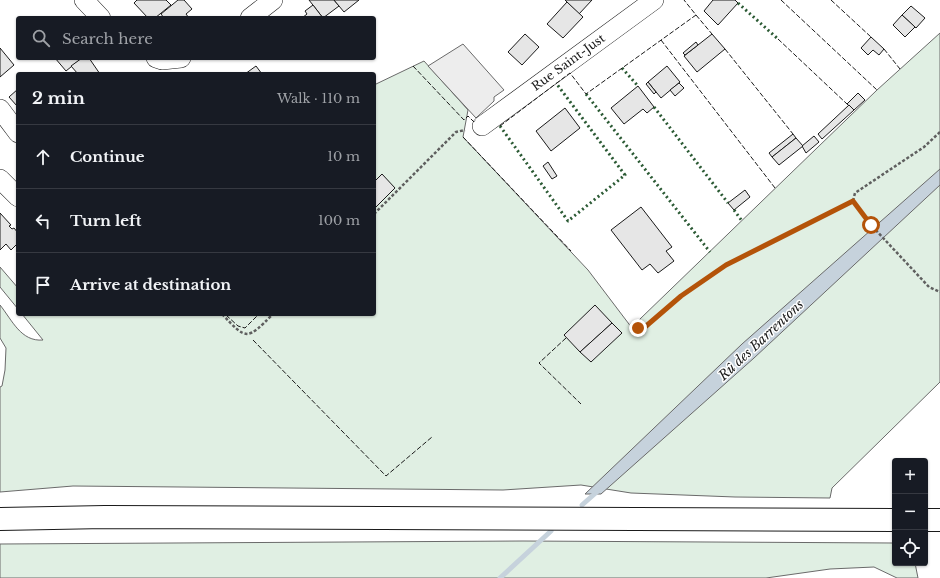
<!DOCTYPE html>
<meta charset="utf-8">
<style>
body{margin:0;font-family:"Libre Baskerville",serif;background:#242831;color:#f1f3f6}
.controls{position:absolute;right:12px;bottom:12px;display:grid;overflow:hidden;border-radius:4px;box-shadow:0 1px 3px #0004}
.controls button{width:36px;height:36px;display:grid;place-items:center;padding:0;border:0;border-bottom:1px solid #363941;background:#171b24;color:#f1f3f6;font:20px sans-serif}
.stop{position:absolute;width:12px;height:12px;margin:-9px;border:3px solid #b45309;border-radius:50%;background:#fff}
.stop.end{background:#b45309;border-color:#fff;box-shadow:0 1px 4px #0008}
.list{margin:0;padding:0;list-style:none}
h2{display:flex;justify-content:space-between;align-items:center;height:52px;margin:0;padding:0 16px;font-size:17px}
h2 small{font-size:13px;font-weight:400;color:#9ea1a6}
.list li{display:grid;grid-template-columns:26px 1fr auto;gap:12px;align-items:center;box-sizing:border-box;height:64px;padding:0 16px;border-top:1px solid #363941}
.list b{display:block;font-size:15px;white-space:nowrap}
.list em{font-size:13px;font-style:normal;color:#9ea1a6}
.icon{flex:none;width:22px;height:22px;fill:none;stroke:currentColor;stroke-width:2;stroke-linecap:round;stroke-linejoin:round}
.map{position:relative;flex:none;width:940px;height:578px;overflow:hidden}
.search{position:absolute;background:#171b24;box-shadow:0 1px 3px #0004;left:16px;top:16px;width:360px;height:44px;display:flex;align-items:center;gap:10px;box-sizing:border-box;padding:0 14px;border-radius:4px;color:#9ea1a6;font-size:15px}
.panel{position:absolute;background:#171b24;box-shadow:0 1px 3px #0004;left:16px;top:72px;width:360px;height:244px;border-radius:4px}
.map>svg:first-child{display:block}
</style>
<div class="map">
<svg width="940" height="578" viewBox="0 0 940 578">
<rect width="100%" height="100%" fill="#fff"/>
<!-- green -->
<g fill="#e0efe3" stroke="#6a6a6a">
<path d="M940,33V382L832,488L830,498L735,497L631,493L581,485L503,490L73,486L0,492V387L2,386L5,370L6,348L0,338V305C12,320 21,342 43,340L22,314H374V85L424,61L468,110L463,137L588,270L635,332L640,319L877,90Z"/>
<polygon points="0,267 18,288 18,309 0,287"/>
<polygon points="523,541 895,543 895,563 915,563 918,578 897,578 874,567 830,569 766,578 0,578 0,544"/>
</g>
<!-- parking -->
<polygon fill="#ededed" stroke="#6a6a6a" points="463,44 504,90 494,97 494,101 476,118 428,66"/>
<!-- water -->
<polygon fill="#c6d2dc" stroke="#6a6a6a" points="940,169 940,185 754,358 601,494 585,494 742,344"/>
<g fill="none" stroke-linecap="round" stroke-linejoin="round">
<!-- stream -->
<g stroke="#c6d2dc" stroke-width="5">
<polyline points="582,505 599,490"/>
<polyline points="500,578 551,531"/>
</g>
</g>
<!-- building -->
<g fill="#e6e6e6" stroke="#1a1a1a">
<polygon points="137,0 166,0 171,5 155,18 148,18 134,3"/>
<polygon points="178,0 184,0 192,9 186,14 189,18 164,18 161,14"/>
<polygon points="309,0 334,0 339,6 323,18"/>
<polygon points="334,0 359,0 344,12"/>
<polygon points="565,0 592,0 579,14"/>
<polygon points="713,0 735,0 738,3 718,25 704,11"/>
<polygon points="567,2 583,17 563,38 547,24"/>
<polygon points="313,5 323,18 302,18 307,14 305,11"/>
<polygon points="911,6 925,18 916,28 902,15"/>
<polygon points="902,15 915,27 905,37 893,25"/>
<polygon points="525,34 539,47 522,65 508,52"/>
<polygon points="712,34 725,49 697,72 684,56"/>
<polygon points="871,37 884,49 879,55 873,50 868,55 861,48"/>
<polygon points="696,42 698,45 685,55 683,53"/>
<polygon points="0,48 14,65 0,77"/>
<polygon points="55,58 82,58 66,71"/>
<polygon points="82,58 89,58 100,74 78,74 71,66"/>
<polygon points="256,66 262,74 245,74"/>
<polygon points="667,66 680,82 661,98 648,82"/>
<polygon points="648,82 656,92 654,94 646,84"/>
<polygon points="679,83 684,88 675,96 670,90"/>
<polygon points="638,86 654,107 647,113 643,109 624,124 611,108"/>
<polygon points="18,89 18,106 17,106 9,97"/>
<polygon points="858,93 865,100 854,110 847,104"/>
<polygon points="849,105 854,110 822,139 818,134"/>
<polygon points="565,108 580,128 551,151 536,131"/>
<polygon points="793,134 796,138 772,157 769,153"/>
<polygon points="814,136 819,142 806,153 802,146"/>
<polygon points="796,138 803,146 779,165 772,157"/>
<polygon points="548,162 557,176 552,179 543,166"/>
<polygon points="382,174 395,188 374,209 374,182"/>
<polygon points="745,190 750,197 734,210 728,203"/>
<polygon points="641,207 672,247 666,251 674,261 658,273 650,264 642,270 611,230"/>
<polygon points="0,213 11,225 9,226 12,229 14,228 18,233 18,243 11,250 6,244 0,250"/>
<polygon points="595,305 612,323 580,352 564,335"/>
<polygon points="612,323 622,333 591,362 580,352"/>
</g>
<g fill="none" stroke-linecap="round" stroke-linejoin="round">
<!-- minor casing -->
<g stroke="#1a1a1a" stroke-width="20">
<g id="minor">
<polyline points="84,0 101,18"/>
<polyline points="250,18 273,0"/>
<polyline points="156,58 162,60 181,58"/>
<polyline points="0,109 18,133"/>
<polyline points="482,126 654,0"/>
<polyline points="0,179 18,197"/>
</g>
</g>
<!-- major casing -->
<g stroke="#1a1a1a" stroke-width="24">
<g id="major">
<polyline points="0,519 105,517 895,520"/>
<polyline points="925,520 940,520"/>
</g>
</g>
<!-- path -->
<g stroke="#5f5f5f" stroke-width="2.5" stroke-dasharray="3 2" stroke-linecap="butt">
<polyline points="940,132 924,147 855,193 853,201 871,225 929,287 940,292"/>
<polyline points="374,214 456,132 465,130"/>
<path d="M222,314C247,341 247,340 273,314"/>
<polyline points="631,323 639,328 645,327 681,296 726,265 853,201"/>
</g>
<!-- minor -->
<use href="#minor" stroke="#fff" stroke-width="19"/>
<!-- major -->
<use href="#major" stroke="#fff" stroke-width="22"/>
<!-- hedge -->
<g stroke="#2b5a34" stroke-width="3" stroke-dasharray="2 3" stroke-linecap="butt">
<polyline points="738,3 778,39"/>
<polyline points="622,68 638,86"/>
<polyline points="586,94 710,252"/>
<polyline points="654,107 728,203"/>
<polyline points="500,126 568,221 625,175 556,83"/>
<polyline points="734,210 742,221"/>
</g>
<!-- fence -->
<g stroke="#1a1a1a" stroke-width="1" stroke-dasharray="5 2" stroke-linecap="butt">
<polyline points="781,0 877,90"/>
<polyline points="831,0 871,37"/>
<polyline points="696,15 712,34"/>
<polyline points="778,39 847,104"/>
<polyline points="661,40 775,188"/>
<polyline points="725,49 793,134"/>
<polyline points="884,49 900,69"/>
<polyline points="413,66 464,120 468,116 474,122 476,120"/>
<polyline points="500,126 570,73 586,94 696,15 684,0"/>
<polyline points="463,137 571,251"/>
<polyline points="226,315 238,326 245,328 259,314"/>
<polyline points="566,338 539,363 581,404"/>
<polyline points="253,340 386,476 432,437"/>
</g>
</g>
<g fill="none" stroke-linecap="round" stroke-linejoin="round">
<!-- route -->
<polyline stroke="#b45309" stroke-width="5" points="638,328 645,327 681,296 726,265 853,201 871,225"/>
</g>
<g text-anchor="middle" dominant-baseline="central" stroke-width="3" stroke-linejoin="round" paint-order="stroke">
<!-- street labels -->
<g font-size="12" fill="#1a1a1a" stroke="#fff">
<text transform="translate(568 62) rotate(-36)">Rue Saint-Just</text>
</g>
<!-- water labels -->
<g font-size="13" font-style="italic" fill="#1a1a1a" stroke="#fff">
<text transform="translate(761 340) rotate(-43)">Rû des Barrentons</text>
</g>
</g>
</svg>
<div class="controls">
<button>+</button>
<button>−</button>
<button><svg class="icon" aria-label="locate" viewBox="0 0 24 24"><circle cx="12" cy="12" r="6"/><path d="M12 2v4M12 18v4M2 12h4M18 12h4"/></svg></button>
</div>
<div class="stop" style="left:871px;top:225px"></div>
<div class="stop end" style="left:638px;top:328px"></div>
<div class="search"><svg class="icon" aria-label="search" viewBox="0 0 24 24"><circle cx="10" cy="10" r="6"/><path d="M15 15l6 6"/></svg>Search here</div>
<section class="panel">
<h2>2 min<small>Walk · 110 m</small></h2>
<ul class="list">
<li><svg class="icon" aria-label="ahead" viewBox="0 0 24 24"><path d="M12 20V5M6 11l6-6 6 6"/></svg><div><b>Continue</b></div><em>10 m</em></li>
<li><svg class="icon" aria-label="left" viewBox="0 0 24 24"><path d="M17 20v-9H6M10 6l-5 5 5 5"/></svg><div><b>Turn left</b></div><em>100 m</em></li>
<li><svg class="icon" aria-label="arrive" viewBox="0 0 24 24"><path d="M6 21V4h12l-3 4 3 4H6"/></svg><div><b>Arrive at destination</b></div></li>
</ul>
</section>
</div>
